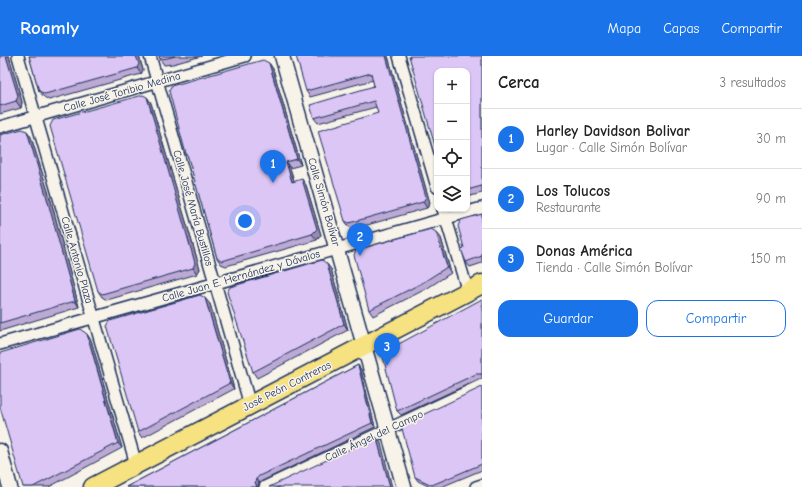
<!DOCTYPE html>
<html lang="es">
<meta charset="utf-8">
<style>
body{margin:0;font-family:"Comic Neue",sans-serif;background:#f6f6f6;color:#222}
.controls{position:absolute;right:12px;top:12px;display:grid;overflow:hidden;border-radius:8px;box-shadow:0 1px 3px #0004}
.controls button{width:36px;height:36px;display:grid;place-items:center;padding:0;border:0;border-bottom:1px solid #e0e0e0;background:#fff;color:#222;font:20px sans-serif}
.you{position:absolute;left:245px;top:165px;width:14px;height:14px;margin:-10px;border:3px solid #fff;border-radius:50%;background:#1a73e8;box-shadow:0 0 0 6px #1a73e833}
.badge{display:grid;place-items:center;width:26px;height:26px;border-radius:50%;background:#1a73e8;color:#fff;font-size:13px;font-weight:700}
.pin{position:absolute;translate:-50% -33px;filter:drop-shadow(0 1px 2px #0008)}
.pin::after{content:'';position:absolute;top:21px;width:14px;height:12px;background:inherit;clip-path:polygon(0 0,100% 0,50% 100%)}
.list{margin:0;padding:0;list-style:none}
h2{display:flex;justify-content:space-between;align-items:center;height:52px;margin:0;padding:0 16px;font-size:17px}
h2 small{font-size:13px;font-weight:400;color:#767676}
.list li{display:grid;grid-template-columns:26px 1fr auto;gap:12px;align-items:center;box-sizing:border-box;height:60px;padding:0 16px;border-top:1px solid #e0e0e0}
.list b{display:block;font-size:15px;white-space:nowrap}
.list p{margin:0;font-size:13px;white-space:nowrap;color:#767676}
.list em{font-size:13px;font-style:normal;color:#767676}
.actions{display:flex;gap:8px;padding:12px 16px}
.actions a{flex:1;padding:9px 0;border:1px solid #1a73e8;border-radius:12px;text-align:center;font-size:14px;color:#1a73e8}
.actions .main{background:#1a73e8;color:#fff}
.icon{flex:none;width:22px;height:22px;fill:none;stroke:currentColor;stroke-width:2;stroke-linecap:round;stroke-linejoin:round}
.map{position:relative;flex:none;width:482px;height:431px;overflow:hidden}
header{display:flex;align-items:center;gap:24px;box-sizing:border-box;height:56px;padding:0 20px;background:#1a73e8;color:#fff}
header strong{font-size:19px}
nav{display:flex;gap:22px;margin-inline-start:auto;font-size:14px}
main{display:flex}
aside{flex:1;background:#fff}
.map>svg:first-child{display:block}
</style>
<header>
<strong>Roamly</strong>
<nav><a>Mapa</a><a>Capas</a><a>Compartir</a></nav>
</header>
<main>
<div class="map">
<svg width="482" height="431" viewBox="0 0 482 431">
<rect width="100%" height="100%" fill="#f7f3e8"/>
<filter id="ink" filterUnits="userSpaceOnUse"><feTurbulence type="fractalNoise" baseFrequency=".025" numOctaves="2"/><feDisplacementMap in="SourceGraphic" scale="8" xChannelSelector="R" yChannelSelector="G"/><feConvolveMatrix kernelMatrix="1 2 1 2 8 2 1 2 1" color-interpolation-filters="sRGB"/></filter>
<g filter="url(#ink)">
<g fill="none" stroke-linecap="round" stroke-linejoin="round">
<!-- minor casing -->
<g stroke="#1b2f5e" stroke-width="14">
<g id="minor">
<polyline points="18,0 136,408"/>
<polyline points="150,0 250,349"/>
<polyline points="399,0 437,131"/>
<polyline points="0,71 245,0"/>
<polyline points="443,153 468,236"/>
<polyline points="0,288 482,152"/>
<polyline points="265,431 482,329"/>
<polyline points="476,431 482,429"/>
</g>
</g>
<!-- tertiary casing -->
<g stroke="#1b2f5e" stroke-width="17">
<g id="tertiary">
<polyline points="282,0 404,431"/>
<polyline points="0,395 10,431"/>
</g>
</g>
<!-- primary casing -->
<g stroke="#1b2f5e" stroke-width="21">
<polyline id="primary" points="93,431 482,228"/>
</g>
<!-- minor -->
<use href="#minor" stroke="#f7f3e8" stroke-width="11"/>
<!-- tertiary -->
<use href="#tertiary" stroke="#f7f3e8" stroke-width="14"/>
<!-- primary -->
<use href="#primary" stroke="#f7e281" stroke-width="18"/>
</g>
<!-- wall -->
<g fill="#bdaad4" stroke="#1b2f5e">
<polygon points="0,0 9,0 22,46 21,52 0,58"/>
<polygon points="29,0 139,0 143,14 141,18 49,44 44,41 39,35"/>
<polygon points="159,0 202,0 173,8 164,9 160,3"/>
<polygon points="388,0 430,147 427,152 353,173 349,171 345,165 378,57 376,51 318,67 314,62 374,30 373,24 310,41 306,35"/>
<polygon points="482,0 482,137 467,141 467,15"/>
<polygon points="269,7 273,13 301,109 290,112 294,125 306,129 321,179 317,184 226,210 221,208 217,202 188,101 186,98"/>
<polygon points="147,41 151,47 200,213 197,218 107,244 102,241 98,235"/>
<polygon points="27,75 31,81 51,145 79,251 0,275 0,79"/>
<polygon points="482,158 482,207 470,211 466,206 464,192"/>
<polygon points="436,176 441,182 451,217 426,233 373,260 369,254"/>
<polygon points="331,213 348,274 257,322 253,316"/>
<polygon points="482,243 482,323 479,323 401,359 397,355"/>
<polygon points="210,248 234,333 142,382 138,376"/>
<polygon points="91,284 122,392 49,431 23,431"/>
<polygon points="358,309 361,314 375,371 262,425 259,427 258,431 126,431"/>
<polygon points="482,331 482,414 441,431 430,431 418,425 415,421"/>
</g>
<!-- shaded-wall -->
<g fill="#9a8bac" stroke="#1b2f5e">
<polygon points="6,0 9,0 22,46 21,52 16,45"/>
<polygon points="136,0 139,0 143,14 141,18 137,12"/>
<polygon points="386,0 388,0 430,147 427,152 423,146"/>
<polygon points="269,7 273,13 301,109 297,103"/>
<polygon points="147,41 151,47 200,213 197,218 193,212"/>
<polygon points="27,75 31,81 51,145 79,251 75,245"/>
<polygon points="286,106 290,112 296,131 292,126"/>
<polygon points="302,123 306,129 321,179 317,184 312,178"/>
<polygon points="436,176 441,182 451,217 447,211"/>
<polygon points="327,208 331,213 348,274 344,268"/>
<polygon points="205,242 210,248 234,333 230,327"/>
<polygon points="87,278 91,284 122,392 118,387"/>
<polygon points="358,309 361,314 375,371 372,367"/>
<polygon points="376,381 381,387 392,431 390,431"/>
<polygon points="256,423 259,427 258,431 257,431 255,426"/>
</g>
<!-- building -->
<g fill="#dcc6f6" stroke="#1b2f5e">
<polygon points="0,0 6,0 18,40 16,45 0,50"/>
<polygon points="29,0 136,0 139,8 137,12 45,38 39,35"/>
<polygon points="159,0 175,0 168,2 160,3"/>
<polygon points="296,0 386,0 426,141 423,146 349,167 345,165 318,75 378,57 374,45 314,62 310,49 374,30 371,17 306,35"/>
<polygon points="409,0 482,0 482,130 467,134 467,15 437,15 437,97"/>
<polygon points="263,4 269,7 297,103 286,106 292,126 302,123 317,173 312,178 222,205 217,202 187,98 186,98 169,35 171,30"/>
<polygon points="143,39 147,41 195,207 193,212 102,238 98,235 50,70 53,64"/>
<polygon points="22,73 27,75 46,139 75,245 0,267 0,79"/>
<polygon points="482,158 482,200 466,206 461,193 464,192 458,170 461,164"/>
<polygon points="431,173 436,176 447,211 422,227 369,254 354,199 356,194"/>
<polygon points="322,204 327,208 344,268 253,316 227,236 230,231"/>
<polygon points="200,239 205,242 230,327 138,376 107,270 110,265"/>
<polygon points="482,243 482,318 476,318 397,355 382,297"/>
<polygon points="80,273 87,278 118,387 33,431 23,431 0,351 0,297"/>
<polygon points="358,309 372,367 259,420 256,423 255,426 257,431 126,431"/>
<polygon points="482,331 482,408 432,429 415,421 401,369"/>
<polygon points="376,381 376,383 377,383 390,431 269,431"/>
</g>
</g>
<g text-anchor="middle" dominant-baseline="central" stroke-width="3" stroke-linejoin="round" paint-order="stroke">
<!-- street labels -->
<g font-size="11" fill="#1b2f5e" stroke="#f7f3e8">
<text transform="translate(122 36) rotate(-16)">Calle José Toribio Medina</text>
<text transform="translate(324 146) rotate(74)">Calle Simón Bolívar</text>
<text transform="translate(193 152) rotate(74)">Calle José María Bustillos</text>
<text transform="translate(77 204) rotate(74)">Calle Antonio Plaza</text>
<text transform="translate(241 220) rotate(-16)">Calle Juan E. Hernández y Dávalos</text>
<text transform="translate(287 330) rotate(-27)">José Peón Contreras</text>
<text transform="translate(374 380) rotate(-25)">Calle Ángel del Campo</text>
</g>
</g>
</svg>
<div class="controls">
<button>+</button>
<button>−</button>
<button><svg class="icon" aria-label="locate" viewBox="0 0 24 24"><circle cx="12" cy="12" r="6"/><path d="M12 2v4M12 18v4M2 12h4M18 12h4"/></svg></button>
<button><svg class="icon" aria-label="layers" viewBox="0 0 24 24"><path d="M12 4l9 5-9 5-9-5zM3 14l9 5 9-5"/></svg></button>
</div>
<div class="you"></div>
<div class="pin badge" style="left:273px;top:127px">1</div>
<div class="pin badge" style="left:360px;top:200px">2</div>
<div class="pin badge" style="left:387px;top:310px">3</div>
</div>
<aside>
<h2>Cerca<small>3 resultados</small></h2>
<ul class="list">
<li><span class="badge">1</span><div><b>Harley Davidson Bolivar</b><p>Lugar · Calle Simón Bolívar</p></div><em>30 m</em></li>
<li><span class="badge">2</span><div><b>Los Tolucos</b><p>Restaurante</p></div><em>90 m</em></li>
<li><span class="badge">3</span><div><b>Donas América</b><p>Tienda · Calle Simón Bolívar</p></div><em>150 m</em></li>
</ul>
<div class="actions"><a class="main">Guardar</a><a>Compartir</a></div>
</aside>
</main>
